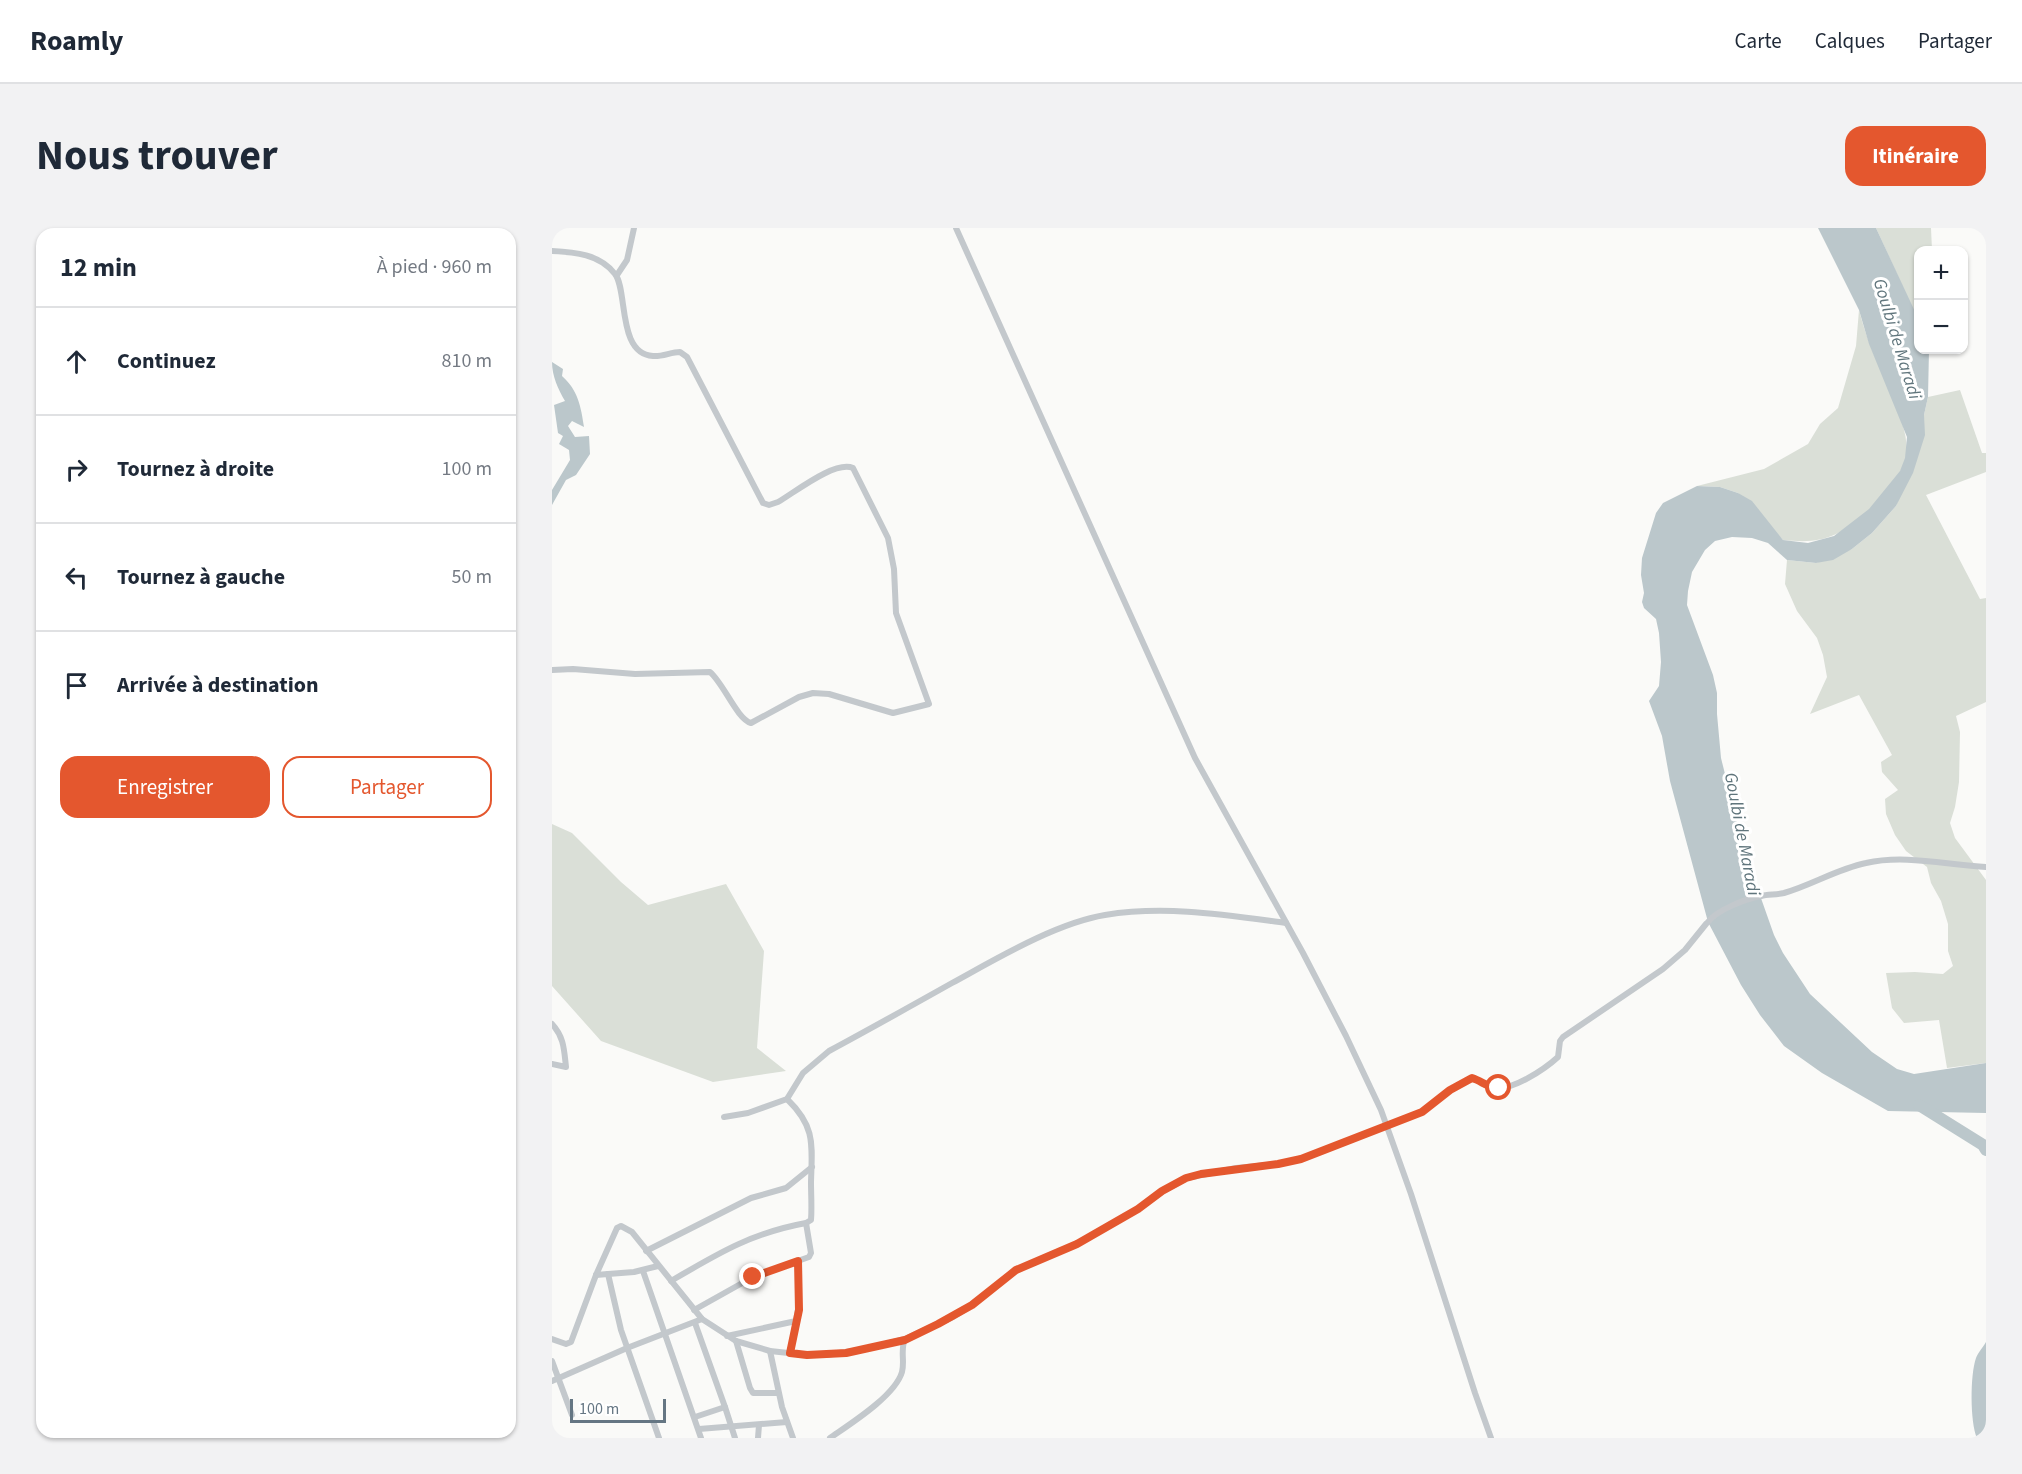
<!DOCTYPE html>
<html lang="fr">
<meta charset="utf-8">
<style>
body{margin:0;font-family:"Source Sans 3",sans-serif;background:#f2f2f3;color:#1f2937}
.controls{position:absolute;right:18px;top:18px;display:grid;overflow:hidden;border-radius:12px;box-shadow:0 2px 4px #0004}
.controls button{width:54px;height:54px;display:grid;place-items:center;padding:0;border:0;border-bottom:2px solid #e0e1e3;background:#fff;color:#1f2937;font:30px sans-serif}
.scale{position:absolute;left:18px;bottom:15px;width:96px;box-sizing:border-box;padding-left:6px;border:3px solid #657683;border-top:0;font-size:16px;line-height:21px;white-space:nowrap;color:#657683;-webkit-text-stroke:4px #fff;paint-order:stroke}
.stop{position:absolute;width:18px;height:18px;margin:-14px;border:4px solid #e4572e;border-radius:50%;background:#fff}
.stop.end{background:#e4572e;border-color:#fff;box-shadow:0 2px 6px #0008}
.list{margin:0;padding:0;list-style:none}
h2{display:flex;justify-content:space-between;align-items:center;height:78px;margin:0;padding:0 24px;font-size:26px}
h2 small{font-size:20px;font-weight:400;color:#747a83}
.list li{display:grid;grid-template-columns:39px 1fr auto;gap:18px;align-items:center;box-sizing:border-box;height:108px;padding:0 24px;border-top:2px solid #e0e1e3}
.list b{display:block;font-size:22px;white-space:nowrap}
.list em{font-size:20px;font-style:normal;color:#747a83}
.actions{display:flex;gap:12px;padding:18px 24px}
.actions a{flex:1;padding:14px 0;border:2px solid #e4572e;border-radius:18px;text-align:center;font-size:21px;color:#e4572e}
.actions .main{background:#e4572e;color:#fff}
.icon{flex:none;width:33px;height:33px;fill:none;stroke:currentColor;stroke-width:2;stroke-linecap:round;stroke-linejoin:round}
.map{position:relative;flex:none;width:1434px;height:1210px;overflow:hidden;border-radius:18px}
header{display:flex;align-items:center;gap:36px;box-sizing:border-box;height:84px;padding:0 30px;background:#fff;border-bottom:2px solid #e0e1e3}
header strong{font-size:28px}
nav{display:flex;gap:33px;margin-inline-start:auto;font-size:21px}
.intro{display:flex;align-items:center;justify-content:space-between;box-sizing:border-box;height:144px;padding:0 36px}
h1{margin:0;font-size:42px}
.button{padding:15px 27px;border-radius:18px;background:#e4572e;color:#fff;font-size:21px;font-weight:700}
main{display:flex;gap:36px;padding:0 36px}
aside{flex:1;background:#fff;border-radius:18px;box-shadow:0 2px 4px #0004}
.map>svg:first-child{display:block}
</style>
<header>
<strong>Roamly</strong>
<nav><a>Carte</a><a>Calques</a><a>Partager</a></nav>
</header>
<div class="intro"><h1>Nous trouver</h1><a class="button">Itinéraire</a></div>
<main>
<aside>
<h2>12 min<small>À pied · 960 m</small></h2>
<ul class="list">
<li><svg class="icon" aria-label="ahead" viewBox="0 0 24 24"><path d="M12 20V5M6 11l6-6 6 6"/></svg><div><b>Continuez</b></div><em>810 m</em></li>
<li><svg class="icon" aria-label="right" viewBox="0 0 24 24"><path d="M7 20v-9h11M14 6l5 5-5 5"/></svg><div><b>Tournez à droite</b></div><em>100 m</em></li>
<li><svg class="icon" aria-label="left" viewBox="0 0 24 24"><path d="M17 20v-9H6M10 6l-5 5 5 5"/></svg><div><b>Tournez à gauche</b></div><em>50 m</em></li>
<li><svg class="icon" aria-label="arrive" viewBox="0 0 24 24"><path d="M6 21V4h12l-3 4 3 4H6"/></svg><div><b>Arrivée à destination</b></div></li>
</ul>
<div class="actions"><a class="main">Enregistrer</a><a>Partager</a></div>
</aside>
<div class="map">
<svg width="1434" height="1210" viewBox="0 0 1434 1210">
<rect width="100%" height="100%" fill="#fafaf8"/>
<!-- green -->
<g fill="#dadfd7">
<polygon points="1324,0 1379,0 1380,22 1366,22 1366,92"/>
<path d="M1307,82C1310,94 1314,106 1318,117C1329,147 1360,199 1354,229C1349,249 1329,271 1314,285C1284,310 1270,316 1231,312L1186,265L1168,259L1145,258L1212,241L1256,216L1268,196L1286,180L1304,118Z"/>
<polygon points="1408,162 1430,225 1434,225 1434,244 1374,267 1428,371 1434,370 1434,474 1404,488 1408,504 1407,554 1403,579 1398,595 1403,610 1434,652 1434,835 1395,840 1387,792 1352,795 1340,780 1334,745 1363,744 1391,746 1401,738 1396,723 1396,696 1389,673 1379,655 1375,639 1354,623 1343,607 1334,586 1333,571 1346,562 1330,544 1329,534 1340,527 1307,467 1258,486 1275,449 1271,427 1265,410 1245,383 1233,356 1235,332 1264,335 1300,321 1320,305 1344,278 1372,207 1372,187 1376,169"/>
<polygon points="0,596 20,605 69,654 96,677 174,656 212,723 205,820 234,843 161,854 49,813 0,758"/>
</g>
<!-- water -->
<g fill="#bbc7cb">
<polygon points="1266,0 1324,0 1366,90 1366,122 1377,122 1376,169 1372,187 1373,207 1361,245 1344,278 1320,305 1300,321 1281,332 1264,335 1235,332 1216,315 1200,310 1180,309 1163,313 1153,322 1140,344 1136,363 1135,377 1161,447 1165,465 1165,486 1169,530 1192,622 1222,707 1231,725 1258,766 1320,824 1345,841 1362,846 1434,835 1434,885 1336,883 1270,845 1232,818 1208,787 1189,757 1156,694 1118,553 1110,508 1097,473 1107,458 1109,434 1107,405 1104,391 1092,380 1090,374 1092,365 1089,347 1090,330 1104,285 1111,275 1145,258 1168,259 1186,265 1200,273 1231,312 1256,315 1282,308 1317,281 1348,243 1353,230 1355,209 1317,116 1307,82"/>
<path d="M0,134L11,141L10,148C26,162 29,179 32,199L20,193L16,198L23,209L37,208L38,226L24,247L14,252L0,277V262L18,232L17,222L7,216L11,208L6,205L2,177L13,173C6,161 0,148 0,134Z"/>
<path d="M1434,1114V1210H1425C1418,1194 1418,1147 1424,1130C1426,1125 1431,1119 1434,1114Z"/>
</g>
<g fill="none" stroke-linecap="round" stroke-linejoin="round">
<!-- river -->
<polyline stroke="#bbc7cb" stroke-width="12" points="1367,877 1431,917 1434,922"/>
<!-- street -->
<g stroke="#c3c8cc" stroke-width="6">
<polyline points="404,0 643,530 751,725 794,808 829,882 859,966 923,1165 939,1210"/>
<path d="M0,23C22,24 48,26 63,46C76,62 65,126 101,128C110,129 119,124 128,124L135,129L211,275L217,277L226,274C242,265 283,232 301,240L336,310L342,341L344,385L377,476L341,485L277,466L261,465L247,469L199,495C185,491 172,456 158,444L83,446L21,441L0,442"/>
<polyline points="65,47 75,32 82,0"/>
<path d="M1156,694C1165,682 1193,671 1209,668C1216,666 1224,667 1232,665C1260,657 1285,641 1314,635C1353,626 1395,637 1434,639"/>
<path d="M0,796C12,809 12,821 14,839L0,836"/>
<path d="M172,889L196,885L235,871L251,845L277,823C318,801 359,778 400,755C444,731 504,695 553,687C614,677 674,687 734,695"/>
<polyline points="94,1023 199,970 234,960 260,939"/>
<polyline points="91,1043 149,1210"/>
<polyline points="56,1046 82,1044 106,1038"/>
<polyline points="44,1047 56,1046 69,1102 107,1210"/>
<path d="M119,1053C165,1026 199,1005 254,995L259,992C260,980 259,967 259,954C260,917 264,899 235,871"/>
<polyline points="142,1082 201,1049 257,1029 259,1025 254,995"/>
<polyline points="175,1108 244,1093 247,1075 246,1033"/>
<path d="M0,1111L14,1116L19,1114L44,1047L65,1000L69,998L80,1004L150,1091L184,1113L218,1123L255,1127H274L314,1121L353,1111L401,1089L420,1077L464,1042L525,1016L586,981L611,963L635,950L684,940L726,936L749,931L776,921L870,884L898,862L920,850C928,852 934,859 942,860C960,863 993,841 1006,829L1008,813L1011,809L1111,741L1133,722L1154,696"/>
<polyline points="184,1113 198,1160 201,1165 226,1165"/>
<polyline points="218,1123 230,1179 241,1210"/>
<polyline points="238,1125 244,1093"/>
<polyline points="0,1133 20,1187"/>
<polyline points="0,1153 75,1120 150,1091"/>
<polyline points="173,1179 183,1210"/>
<polyline points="143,1189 173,1179 143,1095"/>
<polyline points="147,1201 235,1194"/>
<polyline points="206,1210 207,1197"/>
<path d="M278,1210C298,1196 343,1168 350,1144C353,1133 348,1122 353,1111"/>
</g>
</g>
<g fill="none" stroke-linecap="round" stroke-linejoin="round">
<!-- route -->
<path stroke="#e4572e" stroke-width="8" d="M201,1049L246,1033L247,1082L238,1125L255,1127L294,1125L353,1112L386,1096L420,1077L464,1042L525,1016L586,981L610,963L634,950L649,946L726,936L749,931L870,884L898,862L920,850C930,853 936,860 947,860"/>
</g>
<g text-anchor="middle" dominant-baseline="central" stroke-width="6" stroke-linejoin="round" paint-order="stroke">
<!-- water labels -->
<g font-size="18" font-style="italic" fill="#60757c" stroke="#fff">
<text transform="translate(1345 111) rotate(73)">Goulbi de Maradi</text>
<text transform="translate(1190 606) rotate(79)">Goulbi de Maradi</text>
</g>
</g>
</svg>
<div class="controls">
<button>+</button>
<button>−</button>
</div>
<div class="scale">100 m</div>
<div class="stop" style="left:947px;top:860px"></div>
<div class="stop end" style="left:201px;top:1049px"></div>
</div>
</main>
